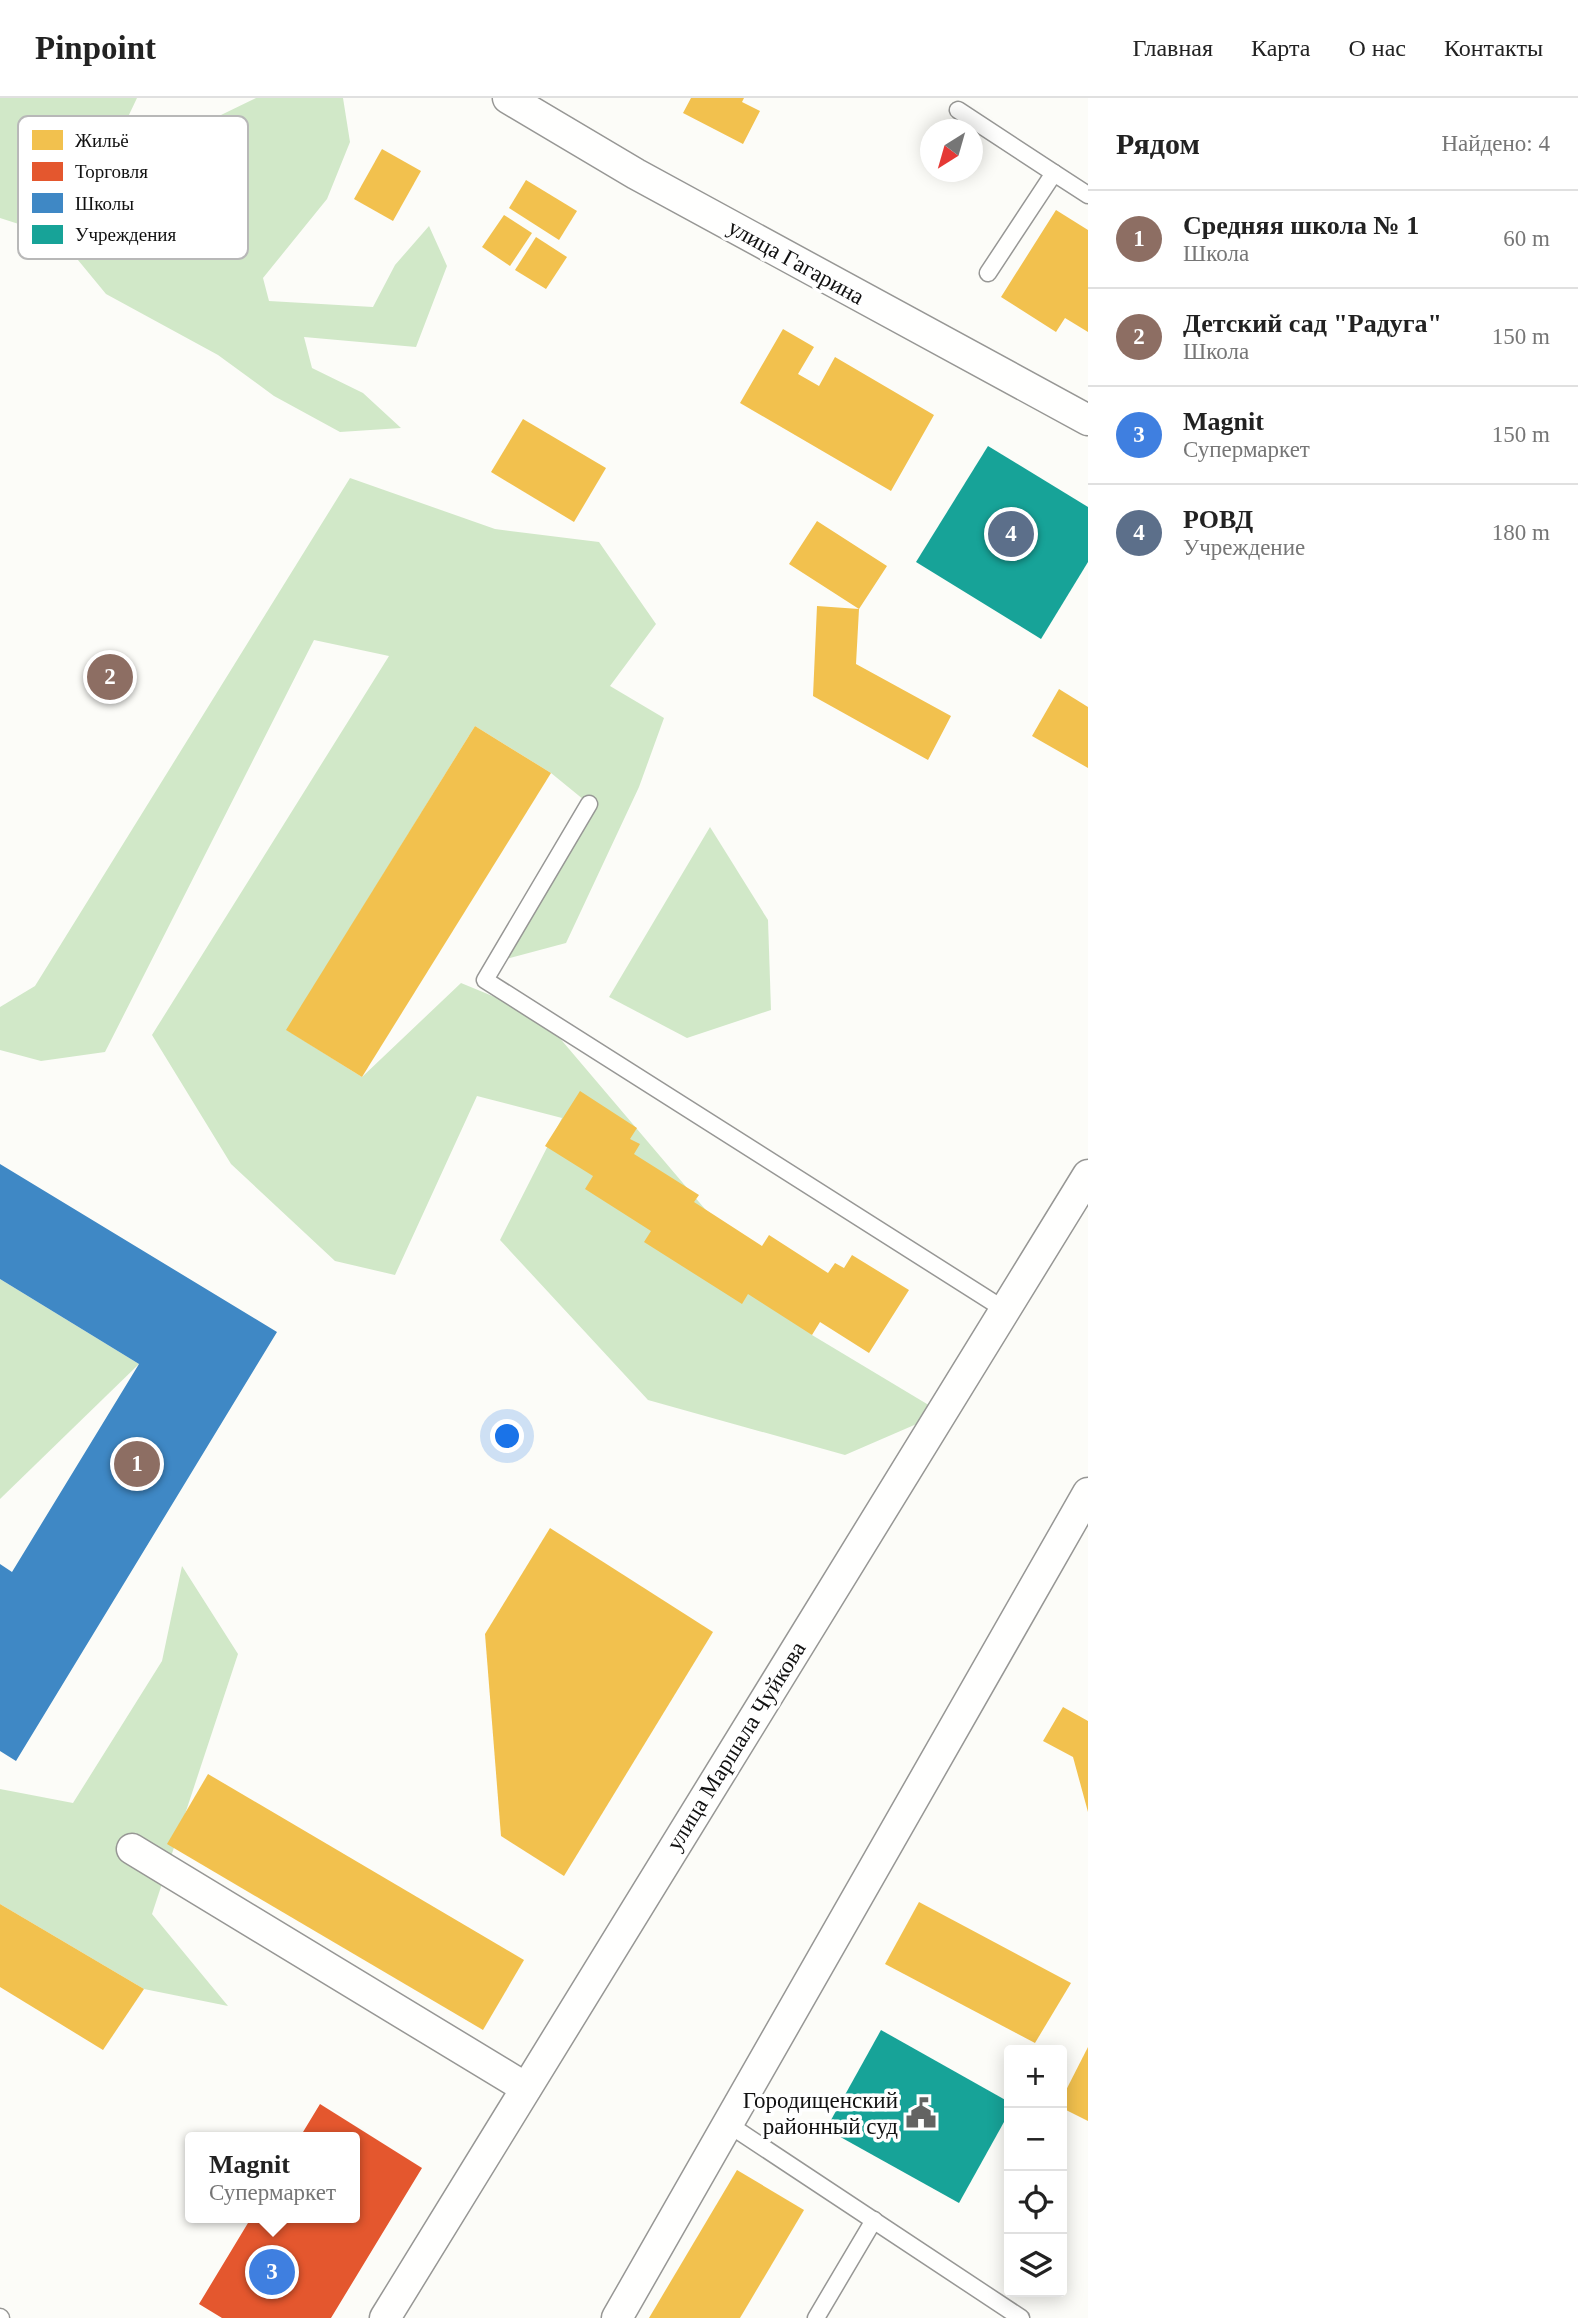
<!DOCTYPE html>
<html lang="ru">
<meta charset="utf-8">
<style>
body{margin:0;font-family:"Times New Roman",serif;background:#f2f2f2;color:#222}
.controls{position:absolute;right:21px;bottom:21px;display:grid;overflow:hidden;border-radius:7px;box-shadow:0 4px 18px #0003}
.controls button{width:63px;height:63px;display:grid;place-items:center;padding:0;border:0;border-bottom:2px solid #e0e0e0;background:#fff;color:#222;font:35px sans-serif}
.compass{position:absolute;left:920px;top:21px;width:63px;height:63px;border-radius:50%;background:#fff;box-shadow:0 4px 18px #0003;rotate:217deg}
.you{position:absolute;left:508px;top:1339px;width:24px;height:24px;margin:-18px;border:5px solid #fff;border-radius:50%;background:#1a73e8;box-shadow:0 0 0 10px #1a73e833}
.badge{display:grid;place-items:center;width:46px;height:46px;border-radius:50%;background:#7c3aed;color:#fff;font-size:23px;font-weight:700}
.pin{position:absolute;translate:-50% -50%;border:4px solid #fff;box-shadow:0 2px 7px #0006}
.popup{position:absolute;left:185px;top:2034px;width:175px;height:91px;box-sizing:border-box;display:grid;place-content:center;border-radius:7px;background:#fff;filter:drop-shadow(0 2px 5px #0005);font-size:23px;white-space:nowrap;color:#767676}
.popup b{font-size:26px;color:#222}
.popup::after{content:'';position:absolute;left:50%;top:100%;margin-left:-14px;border:14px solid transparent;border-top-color:#fff}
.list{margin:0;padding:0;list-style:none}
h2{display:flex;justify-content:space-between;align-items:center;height:91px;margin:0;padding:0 28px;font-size:30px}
h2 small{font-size:23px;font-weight:400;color:#767676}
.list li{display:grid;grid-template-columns:46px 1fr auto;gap:21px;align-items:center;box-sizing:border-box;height:98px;padding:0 28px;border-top:2px solid #e0e0e0}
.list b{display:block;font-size:26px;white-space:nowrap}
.list p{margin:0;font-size:23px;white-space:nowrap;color:#767676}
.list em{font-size:23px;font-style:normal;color:#767676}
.icon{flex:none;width:38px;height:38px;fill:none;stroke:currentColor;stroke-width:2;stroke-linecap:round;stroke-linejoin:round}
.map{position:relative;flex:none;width:1088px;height:2220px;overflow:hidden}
header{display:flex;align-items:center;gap:42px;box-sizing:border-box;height:98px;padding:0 35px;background:#fff;border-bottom:2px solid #e0e0e0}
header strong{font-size:33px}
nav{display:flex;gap:38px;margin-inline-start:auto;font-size:24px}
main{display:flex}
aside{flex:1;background:#fff}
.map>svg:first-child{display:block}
</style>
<header>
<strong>Pinpoint</strong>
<nav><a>Главная</a><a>Карта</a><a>О нас</a><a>Контакты</a></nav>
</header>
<main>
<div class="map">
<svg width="1088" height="2220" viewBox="0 0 1088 2220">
<rect width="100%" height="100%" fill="#fcfcf8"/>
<!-- forest -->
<g fill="#d1e8c8">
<polygon points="0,0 137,0 117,42 62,88 148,136 163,86 186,34 256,0 343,0 350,44 327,101 263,180 269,203 373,209 395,167 429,128 447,168 416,249 304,239 312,270 363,295 401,330 340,334 274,298 218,257 106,196 59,139 0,120"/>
<polygon points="350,380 495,431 599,444 656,526 610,588 664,620 639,689 566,845 495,864 589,706 551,675 475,628 287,932 362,979 461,885 541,918 812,1237 942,1315 845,1357 648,1302 500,1142 562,1020 477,998 395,1177 335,1163 231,1066 152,937 389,558 314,542 105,954 41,963 0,952 0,909 35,888"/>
<polygon points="710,729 768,822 771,912 687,940 609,899"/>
<polygon points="0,1181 139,1266 0,1401"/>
<polygon points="182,1468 238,1556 152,1816 228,1908 144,1891 0,1806 0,1691 73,1705 162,1563"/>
</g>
<!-- homes -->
<g fill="#f2c14e">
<polygon points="691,0 744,0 742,4 760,13 743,46 683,15"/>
<polygon points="382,51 421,73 393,123 354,101"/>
<polygon points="526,82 577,113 559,142 509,110"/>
<polygon points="1056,112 1088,132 1088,234 1065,220 1056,234 1001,199"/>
<polygon points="504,117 532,135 510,168 482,149"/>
<polygon points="536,139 567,159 546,191 515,172"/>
<polygon points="783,231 814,249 798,276 819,288 835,259 934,317 891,393 740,305"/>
<polygon points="523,321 606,370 574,424 491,374"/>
<polygon points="817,423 887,468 859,511 856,566 951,618 928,662 813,598 817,508 859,511 789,466"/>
<polygon points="1059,591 1088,609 1088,670 1032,638"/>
<polygon points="475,628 551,675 362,979 286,932"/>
<polygon points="580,993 637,1030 630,1041 640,1046 634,1056 699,1097 694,1104 762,1148 769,1137 828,1175 835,1165 844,1170 852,1157 909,1192 869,1255 820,1224 812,1237 748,1196 742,1206 644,1144 651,1133 585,1091 593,1078 545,1048"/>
<polygon points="550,1430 713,1534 564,1778 501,1738 485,1536"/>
<polygon points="1063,1609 1088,1623 1088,1714 1073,1659 1043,1643"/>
<polygon points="208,1676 524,1862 483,1932 167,1746"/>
<polygon points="919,1804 1071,1885 1035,1945 885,1866"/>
<polygon points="0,1806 144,1891 103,1952 0,1889"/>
<polygon points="1088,1949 1088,2023 1062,2010 1062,2000"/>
<polygon points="737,2072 804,2112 740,2220 649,2220"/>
</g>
<!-- shops -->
<polygon fill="#e4572e" points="320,2006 422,2070 331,2220 222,2220 199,2206 251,2120 354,2120 354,2039 300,2039"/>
<!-- schools -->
<polygon fill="#3f88c5" points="0,1066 277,1234 16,1663 0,1653 0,1466 12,1474 139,1266 0,1181"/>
<!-- public -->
<g fill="#17a398">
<polygon points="988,348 1088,409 1088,464 1041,541 916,464"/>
<polygon points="881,1932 1009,2004 1009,2015 959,2105 826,2031"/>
</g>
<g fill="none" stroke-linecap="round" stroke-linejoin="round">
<!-- lane casing -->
<g stroke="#979795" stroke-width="19">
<g id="lane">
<polyline points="958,12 1054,75"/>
<polyline points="988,175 1054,75 1088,97"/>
<polyline points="589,706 485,882 1005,1212"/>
<polyline points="728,2026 1021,2220"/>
<polyline points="0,2219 1,2220"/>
<polyline points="816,2220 874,2122"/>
</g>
</g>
<!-- street casing -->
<g stroke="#979795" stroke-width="33">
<g id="street">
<polyline points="508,0 636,76 1088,322"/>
<polyline points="132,1751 526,1990"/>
<polyline points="385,2220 1088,1077"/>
<polyline points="617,2220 1088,1395"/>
</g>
</g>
<!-- lane -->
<use href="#lane" stroke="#fffffe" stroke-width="16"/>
<!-- street -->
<use href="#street" stroke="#fffffe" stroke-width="30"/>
</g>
<!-- icons -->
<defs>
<g id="civic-bare" transform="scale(2.415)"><path d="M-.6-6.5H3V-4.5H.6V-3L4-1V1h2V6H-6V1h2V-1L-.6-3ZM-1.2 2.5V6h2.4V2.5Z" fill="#636362" stroke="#fff" stroke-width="2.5" paint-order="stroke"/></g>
</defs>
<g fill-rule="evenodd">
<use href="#civic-bare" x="921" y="2015"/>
</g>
<g text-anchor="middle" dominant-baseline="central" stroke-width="7" stroke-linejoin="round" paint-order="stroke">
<!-- street labels -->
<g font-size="23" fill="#111" stroke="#fff">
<text transform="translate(796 164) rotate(29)">улица Гагарина</text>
<text transform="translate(736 1648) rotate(-58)">улица Маршала Чуйкова</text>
</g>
<!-- poi labels -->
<g font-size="23" fill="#111" stroke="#fff" text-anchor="end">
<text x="898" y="2002">Городищенский<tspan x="898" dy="26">районный суд</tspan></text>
</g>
</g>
<!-- legend -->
<rect x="18" y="18" width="230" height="143" rx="10" fill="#fff" stroke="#b8b8b8" stroke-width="2"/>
<rect x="32" y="32" width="31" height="20" fill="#f2c14e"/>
<rect x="32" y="64" width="31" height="19" fill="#e4572e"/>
<rect x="32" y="95" width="31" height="20" fill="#3f88c5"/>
<rect x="32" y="127" width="31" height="19" fill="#17a398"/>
<g font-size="19" fill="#111">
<text x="75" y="49">Жильё</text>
<text x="75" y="80">Торговля</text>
<text x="75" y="112">Школы</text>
<text x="75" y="143">Учреждения</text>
</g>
</svg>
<div class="controls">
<button>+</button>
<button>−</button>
<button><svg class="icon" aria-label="locate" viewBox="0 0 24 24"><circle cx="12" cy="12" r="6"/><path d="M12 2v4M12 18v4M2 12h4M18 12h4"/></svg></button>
<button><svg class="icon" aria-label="layers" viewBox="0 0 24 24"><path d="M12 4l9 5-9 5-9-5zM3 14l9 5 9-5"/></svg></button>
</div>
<svg class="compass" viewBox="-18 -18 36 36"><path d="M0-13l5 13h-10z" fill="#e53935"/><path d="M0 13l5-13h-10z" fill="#767676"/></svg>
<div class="you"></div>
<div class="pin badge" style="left:137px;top:1366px;background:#8d6e63">1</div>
<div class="pin badge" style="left:110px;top:579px;background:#8d6e63">2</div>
<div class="pin badge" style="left:272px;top:2174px;background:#3f7fe0">3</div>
<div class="popup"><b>Magnit</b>Супермаркет</div>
<div class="pin badge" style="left:1011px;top:436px;background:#5c6f8a">4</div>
</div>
<aside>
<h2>Рядом<small>Найдено: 4</small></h2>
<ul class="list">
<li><span class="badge" style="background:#8d6e63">1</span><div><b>Средняя школа № 1</b><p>Школа</p></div><em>60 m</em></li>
<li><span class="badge" style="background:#8d6e63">2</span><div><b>Детский сад &quot;Радуга&quot;</b><p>Школа</p></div><em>150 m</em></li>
<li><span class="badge" style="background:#3f7fe0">3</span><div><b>Magnit</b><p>Супермаркет</p></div><em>150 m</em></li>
<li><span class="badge" style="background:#5c6f8a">4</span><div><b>РОВД</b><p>Учреждение</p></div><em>180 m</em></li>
</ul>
</aside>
</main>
